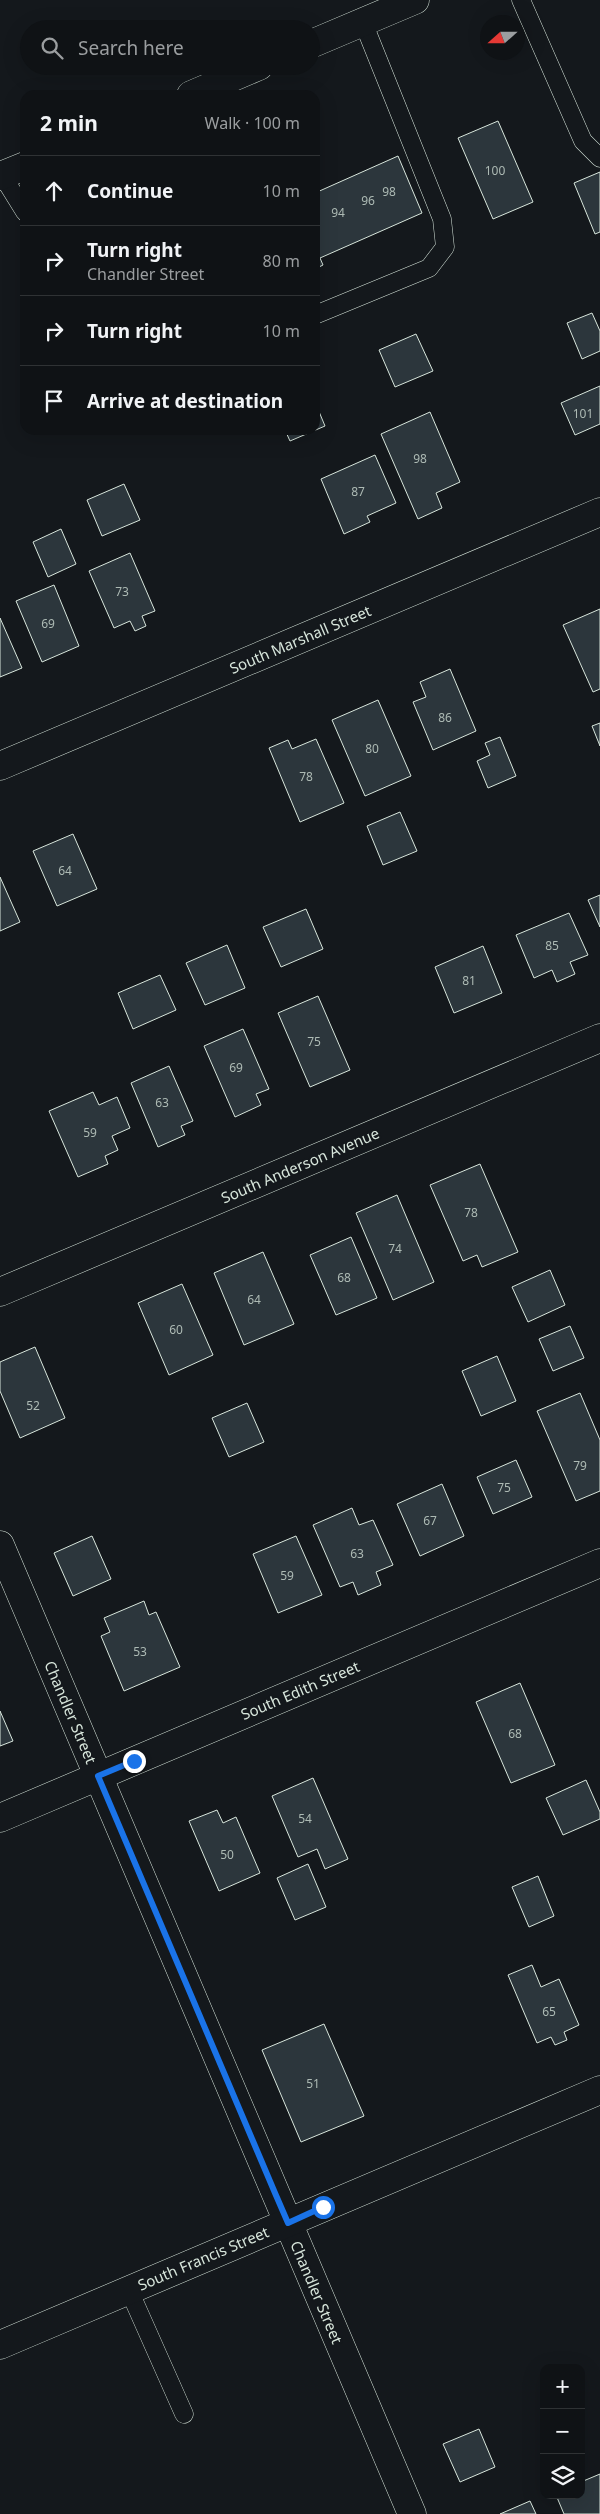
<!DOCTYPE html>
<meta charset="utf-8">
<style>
body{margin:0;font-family:"Noto Sans",sans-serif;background:#181b1e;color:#f1f3f6}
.controls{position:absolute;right:15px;bottom:15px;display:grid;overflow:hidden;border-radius:10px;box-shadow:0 5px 20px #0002}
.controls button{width:45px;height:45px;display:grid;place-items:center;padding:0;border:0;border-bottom:1px solid #2f3234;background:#0f1215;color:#f1f3f6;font:25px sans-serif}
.compass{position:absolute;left:480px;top:15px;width:45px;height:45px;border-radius:50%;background:#0f1215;box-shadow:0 5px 20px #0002;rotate:249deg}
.stop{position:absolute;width:15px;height:15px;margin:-11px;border:4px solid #1a73e8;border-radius:50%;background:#fff}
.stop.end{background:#1a73e8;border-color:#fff;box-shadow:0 1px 5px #0008}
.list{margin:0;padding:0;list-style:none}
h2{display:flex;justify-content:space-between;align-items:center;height:65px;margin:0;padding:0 20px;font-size:21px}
h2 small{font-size:16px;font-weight:400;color:#9b9ea0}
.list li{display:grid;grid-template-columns:32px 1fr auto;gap:15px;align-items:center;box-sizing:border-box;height:70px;padding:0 20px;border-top:1px solid #2f3234}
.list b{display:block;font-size:19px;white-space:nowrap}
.list p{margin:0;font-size:16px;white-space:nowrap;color:#9b9ea0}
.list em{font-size:16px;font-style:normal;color:#9b9ea0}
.icon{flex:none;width:28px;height:28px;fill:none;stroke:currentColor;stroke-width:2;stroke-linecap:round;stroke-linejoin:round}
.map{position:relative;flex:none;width:600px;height:2514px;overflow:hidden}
.search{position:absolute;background:#0f1215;box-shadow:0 5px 20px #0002;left:20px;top:20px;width:300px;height:55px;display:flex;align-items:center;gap:12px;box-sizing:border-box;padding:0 18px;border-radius:28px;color:#9b9ea0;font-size:19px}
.panel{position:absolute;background:#0f1215;box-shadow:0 5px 20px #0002;left:20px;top:90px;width:300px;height:345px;border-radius:15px}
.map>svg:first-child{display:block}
</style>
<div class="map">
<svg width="600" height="2514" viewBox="0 0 600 2514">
<rect width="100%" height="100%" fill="#14181c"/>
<!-- building -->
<g fill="#2c363c" stroke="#d8e6dc">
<polygon points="498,121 533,202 493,219 458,138"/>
<polygon points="398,156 422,213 320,258 323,265 315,269 315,193"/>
<polygon points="600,172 600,232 595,234 574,183"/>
<polygon points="592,313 600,331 600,351 582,359 567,323"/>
<polygon points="416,334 433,371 395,387 379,350"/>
<polygon points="600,386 600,424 575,435 561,403"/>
<polygon points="315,402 325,426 290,441 285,430 315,430"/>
<polygon points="430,412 460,482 436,493 442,508 418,519 381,434"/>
<polygon points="375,455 396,503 367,516 370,522 344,534 321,479"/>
<polygon points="124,484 140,520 102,536 87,500"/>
<polygon points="61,529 76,564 48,577 33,542"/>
<polygon points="130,553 155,611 142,616 146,626 135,631 130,621 114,628 89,571"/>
<polygon points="54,585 79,646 42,662 16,601"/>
<polygon points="600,609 600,689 593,692 563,625"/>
<polygon points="0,618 22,668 0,677"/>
<polygon points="450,669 476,731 433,750 413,702 426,697 420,682"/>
<polygon points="378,700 411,776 365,796 332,720"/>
<polygon points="600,723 600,746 592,726"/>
<polygon points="500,737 516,776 488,788 477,761 490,755 485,743"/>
<polygon points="316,739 344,803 300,822 269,748 288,740 292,749"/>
<polygon points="400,812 417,851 383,865 367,826"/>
<polygon points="73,834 97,889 57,906 33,851"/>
<polygon points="0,877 20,922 0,931"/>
<polygon points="600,895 600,927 588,900"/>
<polygon points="306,909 323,949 281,967 263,927"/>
<polygon points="569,913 588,955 570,962 575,974 557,982 552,970 534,978 516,935"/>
<polygon points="227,945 245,988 205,1005 186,963"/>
<polygon points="483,946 502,993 454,1013 435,967"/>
<polygon points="160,975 176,1010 133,1029 118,993"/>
<polygon points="318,996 350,1070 310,1087 278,1013"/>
<polygon points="243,1029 269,1089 256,1094 261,1105 235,1117 204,1046"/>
<polygon points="169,1066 193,1121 181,1126 185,1135 158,1147 131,1083"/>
<polygon points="93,1092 99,1105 117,1097 130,1128 112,1136 118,1150 105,1156 108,1164 78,1177 49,1111"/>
<polygon points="480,1164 518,1252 482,1267 477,1255 463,1261 430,1185"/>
<polygon points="397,1195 434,1282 393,1300 356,1213"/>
<polygon points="351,1237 377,1298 336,1315 310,1255"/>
<polygon points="263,1252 294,1324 244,1345 214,1273"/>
<polygon points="550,1270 565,1305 528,1322 512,1287"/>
<polygon points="182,1284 213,1355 169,1375 138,1303"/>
<polygon points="570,1326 584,1358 553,1371 539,1339"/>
<polygon points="35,1347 65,1418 20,1438 0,1391 0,1362"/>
<polygon points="497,1356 516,1401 481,1416 462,1371"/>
<polygon points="580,1393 600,1440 600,1491 576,1501 537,1411"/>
<polygon points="247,1403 264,1442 229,1457 212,1418"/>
<polygon points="516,1460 532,1497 493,1514 477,1477"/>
<polygon points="442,1484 464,1536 420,1556 397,1504"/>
<polygon points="352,1508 359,1525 373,1520 393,1565 376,1572 381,1585 358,1595 353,1582 340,1587 313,1525"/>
<polygon points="92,1536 111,1579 73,1596 54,1553"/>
<polygon points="296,1536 322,1595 278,1613 253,1554"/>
<polygon points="144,1601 149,1615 156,1612 180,1667 124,1691 101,1636 110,1632 104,1618"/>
<polygon points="520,1683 555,1765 511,1783 476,1702"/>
<polygon points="0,1711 13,1741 0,1746"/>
<polygon points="313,1778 348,1859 325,1869 317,1849 298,1857 272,1796"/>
<polygon points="586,1780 600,1812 600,1819 563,1835 546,1798"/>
<polygon points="217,1810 223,1823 236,1817 260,1873 219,1891 189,1821"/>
<polygon points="308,1864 326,1907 295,1920 277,1878"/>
<polygon points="538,1876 554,1916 529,1927 512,1887"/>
<polygon points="532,1965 541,1987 559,1979 579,2025 564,2032 567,2040 555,2045 551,2037 537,2043 508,1975"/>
<polygon points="324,2024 364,2116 301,2142 262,2050"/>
<polygon points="479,2429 495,2467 460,2482 443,2444"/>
<polygon points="600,2474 600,2514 564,2514 556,2495 581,2495 581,2482"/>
<polygon points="530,2501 536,2514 500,2514"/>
</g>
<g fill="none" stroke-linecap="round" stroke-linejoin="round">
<!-- lane casing -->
<g stroke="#d8e6dc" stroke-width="19">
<g id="lane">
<polyline points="521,0 583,141 600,158"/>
<polyline points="2,175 25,212"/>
<polyline points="315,315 429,268 445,247 442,219 363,22"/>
<polyline points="129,2290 184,2414"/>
</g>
</g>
<!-- street casing -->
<g stroke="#d8e6dc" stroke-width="29">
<g id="street">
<polyline points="0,766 600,512"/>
<polyline points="0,1292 600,1038"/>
<polyline points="0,1545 412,2514"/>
<polyline points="0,1818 600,1563"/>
<polyline points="0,2345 600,2090"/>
</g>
</g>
<!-- secondary casing -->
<g stroke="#d8e6dc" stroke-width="29">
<g id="secondary">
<polyline points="311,44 415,0"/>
<polyline points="191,95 259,66"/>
<polyline points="0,176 25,166"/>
</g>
</g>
<!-- lane -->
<use href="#lane" stroke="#14181c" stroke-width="18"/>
<!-- street -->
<use href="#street" stroke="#14181c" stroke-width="28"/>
<!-- secondary -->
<use href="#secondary" stroke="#14181c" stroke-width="28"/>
</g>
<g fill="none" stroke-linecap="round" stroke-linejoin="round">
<!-- route -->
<polyline stroke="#1a73e8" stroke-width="6" points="134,1761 98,1776 275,2193 288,2223 323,2207"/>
</g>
<g text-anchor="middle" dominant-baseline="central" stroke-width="4" stroke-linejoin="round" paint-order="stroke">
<!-- number labels -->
<g font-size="12" fill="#adbab4">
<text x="495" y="170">100</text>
<text x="389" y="191">98</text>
<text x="368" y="200">96</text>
<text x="338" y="212">94</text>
<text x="583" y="413">101</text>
<text x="420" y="458">98</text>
<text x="358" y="491">87</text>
<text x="122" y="591">73</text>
<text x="48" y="623">69</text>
<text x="445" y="717">86</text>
<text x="372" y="748">80</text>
<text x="306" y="776">78</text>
<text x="65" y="870">64</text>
<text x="552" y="945">85</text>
<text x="469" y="980">81</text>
<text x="314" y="1041">75</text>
<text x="236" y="1067">69</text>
<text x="162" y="1102">63</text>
<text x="90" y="1132">59</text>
<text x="471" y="1212">78</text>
<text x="395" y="1248">74</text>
<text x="344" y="1277">68</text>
<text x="254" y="1299">64</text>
<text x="176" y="1329">60</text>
<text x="33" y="1405">52</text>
<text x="580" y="1465">79</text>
<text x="504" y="1487">75</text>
<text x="430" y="1520">67</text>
<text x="357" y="1553">63</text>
<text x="287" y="1575">59</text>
<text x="140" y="1651">53</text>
<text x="515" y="1733">68</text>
<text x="305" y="1818">54</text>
<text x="227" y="1854">50</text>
<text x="549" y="2011">65</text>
<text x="313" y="2083">51</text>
</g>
<!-- street labels -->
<g font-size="15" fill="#d8e6dc" stroke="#14181c">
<text transform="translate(300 639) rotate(-23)">South Marshall Street</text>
<text transform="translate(300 1165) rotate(-23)">South Anderson Avenue</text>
<text transform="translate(300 1690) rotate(-23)">South Edith Street</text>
<text transform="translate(71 1712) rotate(67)">Chandler Street</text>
<text transform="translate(203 2258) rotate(-23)">South Francis Street</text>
<text transform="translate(317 2292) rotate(67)">Chandler Street</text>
</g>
</g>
</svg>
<div class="controls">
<button>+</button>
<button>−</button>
<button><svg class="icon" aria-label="layers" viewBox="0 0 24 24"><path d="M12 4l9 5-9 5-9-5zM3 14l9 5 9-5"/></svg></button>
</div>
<svg class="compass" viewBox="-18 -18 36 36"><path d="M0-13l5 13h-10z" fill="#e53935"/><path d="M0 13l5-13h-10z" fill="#9b9ea0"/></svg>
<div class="stop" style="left:323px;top:2207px"></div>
<div class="stop end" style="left:134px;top:1761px"></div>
<div class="search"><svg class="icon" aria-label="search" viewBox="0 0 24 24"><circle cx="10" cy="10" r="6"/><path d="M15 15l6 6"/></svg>Search here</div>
<section class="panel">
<h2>2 min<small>Walk · 100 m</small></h2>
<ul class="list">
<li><svg class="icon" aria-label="ahead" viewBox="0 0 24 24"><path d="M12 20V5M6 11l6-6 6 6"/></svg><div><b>Continue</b></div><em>10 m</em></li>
<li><svg class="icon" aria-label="right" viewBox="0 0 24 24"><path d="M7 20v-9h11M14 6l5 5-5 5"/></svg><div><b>Turn right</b><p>Chandler Street</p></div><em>80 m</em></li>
<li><svg class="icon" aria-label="right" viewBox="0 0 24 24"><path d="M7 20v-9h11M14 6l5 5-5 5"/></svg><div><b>Turn right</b></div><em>10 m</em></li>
<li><svg class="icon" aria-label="arrive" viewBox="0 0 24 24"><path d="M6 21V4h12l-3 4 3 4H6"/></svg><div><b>Arrive at destination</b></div></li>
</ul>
</section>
</div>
